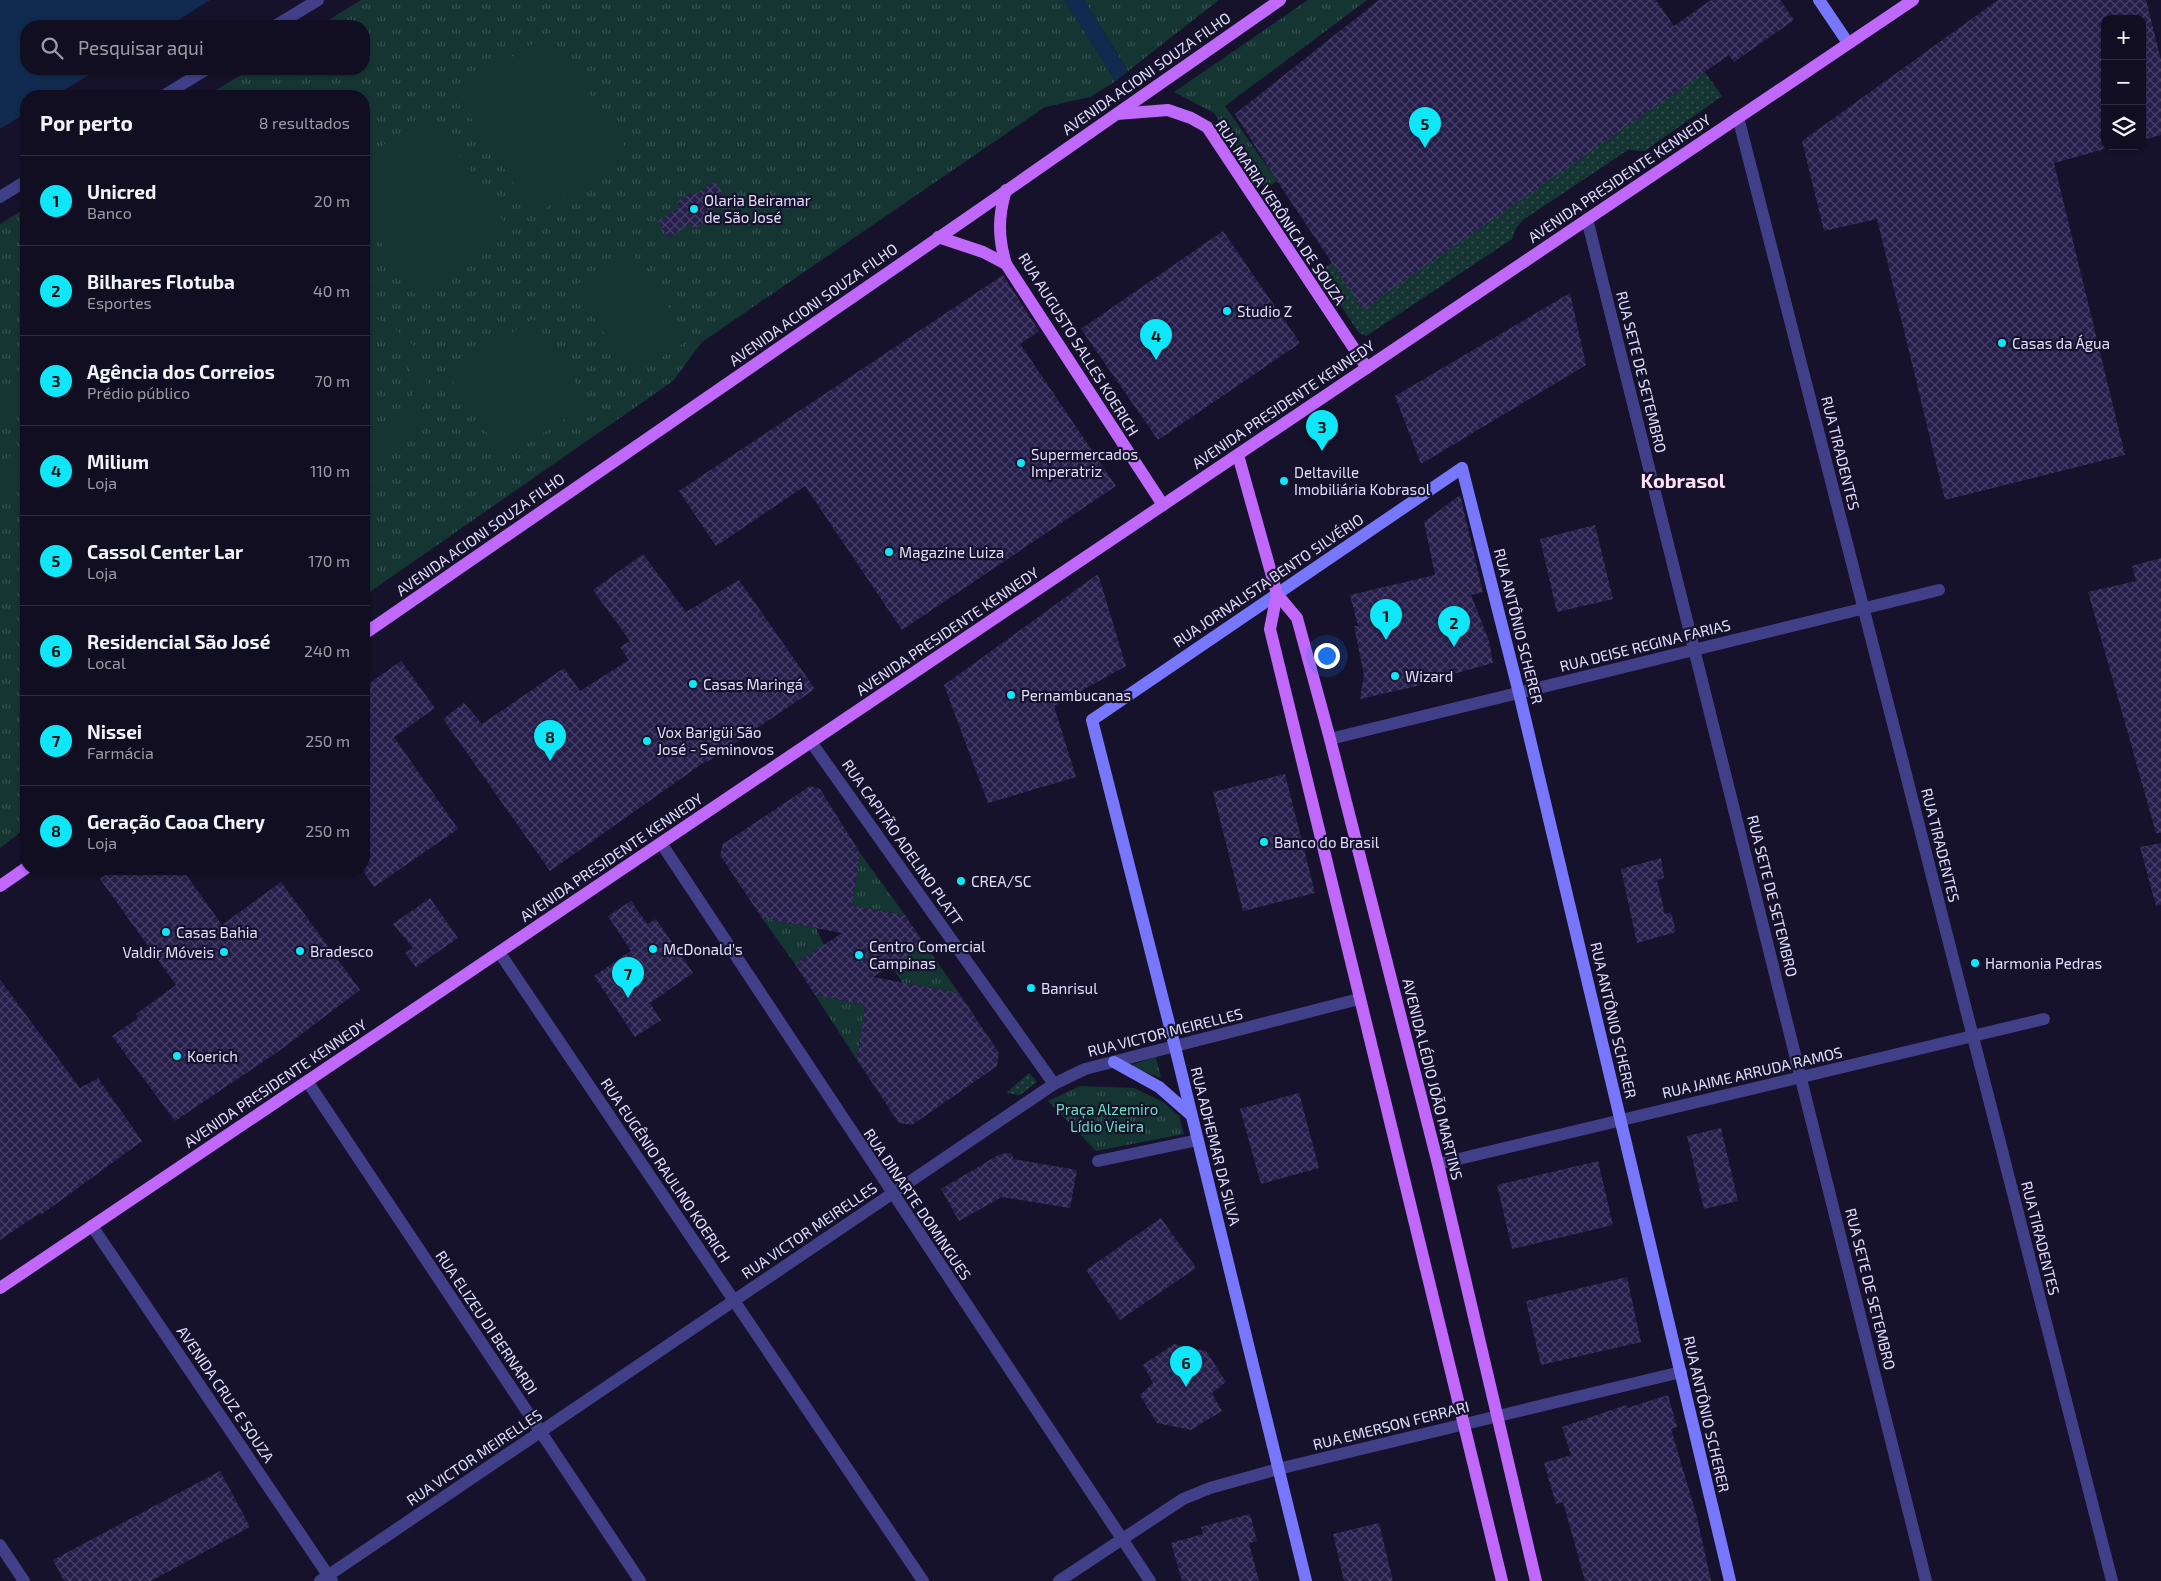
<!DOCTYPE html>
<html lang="pt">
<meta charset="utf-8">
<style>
body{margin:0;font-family:"Exo 2",sans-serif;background:#191729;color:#f1f3f6}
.controls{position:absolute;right:15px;top:15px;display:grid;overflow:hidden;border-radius:10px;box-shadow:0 1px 4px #0004}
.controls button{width:45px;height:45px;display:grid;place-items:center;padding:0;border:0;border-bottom:1px solid #302e3e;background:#100e20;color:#f1f3f6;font:25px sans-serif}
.you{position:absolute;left:1326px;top:655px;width:18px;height:18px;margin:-12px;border:4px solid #fff;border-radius:50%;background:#1a73e8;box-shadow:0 0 0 8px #1a73e833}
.badge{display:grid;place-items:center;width:32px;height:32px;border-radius:50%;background:#0fe7f8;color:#111;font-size:16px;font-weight:700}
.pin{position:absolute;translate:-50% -41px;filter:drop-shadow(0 1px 2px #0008)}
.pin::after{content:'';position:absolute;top:26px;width:18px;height:15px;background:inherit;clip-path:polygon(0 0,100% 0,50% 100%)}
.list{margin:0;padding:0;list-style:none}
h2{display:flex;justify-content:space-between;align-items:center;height:65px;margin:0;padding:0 20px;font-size:21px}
h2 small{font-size:16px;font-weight:400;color:#9c9ca5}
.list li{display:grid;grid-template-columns:32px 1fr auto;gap:15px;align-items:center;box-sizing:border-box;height:90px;padding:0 20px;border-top:1px solid #302e3e}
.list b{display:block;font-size:19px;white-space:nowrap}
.list p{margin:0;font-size:16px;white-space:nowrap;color:#9c9ca5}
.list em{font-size:16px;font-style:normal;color:#9c9ca5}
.icon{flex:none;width:28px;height:28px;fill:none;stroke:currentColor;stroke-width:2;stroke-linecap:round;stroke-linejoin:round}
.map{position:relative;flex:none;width:2161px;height:1581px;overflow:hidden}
.search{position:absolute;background:#100e20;box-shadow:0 1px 4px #0004;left:20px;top:20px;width:350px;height:55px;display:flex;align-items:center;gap:12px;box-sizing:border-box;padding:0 18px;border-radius:20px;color:#9c9ca5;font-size:19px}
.panel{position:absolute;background:#100e20;box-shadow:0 1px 4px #0004;left:20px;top:90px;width:350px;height:785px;border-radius:20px}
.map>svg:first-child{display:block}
</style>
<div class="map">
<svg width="2161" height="1581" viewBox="0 0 2161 1581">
<defs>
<pattern id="grass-tufts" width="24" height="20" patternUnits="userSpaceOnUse" patternTransform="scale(1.25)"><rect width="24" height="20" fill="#153533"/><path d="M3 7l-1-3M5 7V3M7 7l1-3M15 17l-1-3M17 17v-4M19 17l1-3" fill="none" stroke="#375252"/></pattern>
<pattern id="garden-dots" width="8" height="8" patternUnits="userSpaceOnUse" patternTransform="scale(1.25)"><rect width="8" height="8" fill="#153533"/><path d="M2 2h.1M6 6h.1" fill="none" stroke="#375252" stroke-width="1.8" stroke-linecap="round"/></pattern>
<pattern id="building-cross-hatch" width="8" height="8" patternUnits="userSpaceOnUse" patternTransform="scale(1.25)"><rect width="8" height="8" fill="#271f4b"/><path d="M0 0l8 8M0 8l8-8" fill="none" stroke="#463f66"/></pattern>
</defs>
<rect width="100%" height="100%" fill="#16122b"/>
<!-- grass -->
<g fill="url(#grass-tufts)">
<polygon points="361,0 1064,0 1116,81 1090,97 1045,107 702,342 673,381 364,596 364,96 206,96 251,69 364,69 364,26 319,26"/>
<polygon points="1084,0 1219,0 1128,71"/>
<polygon points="1308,0 1367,0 1225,106 1277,181 1265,189 1214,113 1174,92"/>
<polygon points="26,208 26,828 0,848 0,224"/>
<polygon points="860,853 905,915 852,906"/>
<polygon points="762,918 816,928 824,945 795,964"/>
<polygon points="925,945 959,993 902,982 891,966"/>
<polygon points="815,995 865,1005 857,1060"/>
<polygon points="1156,1057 1161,1078 1128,1066"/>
<polygon points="1080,1086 1134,1088 1163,1102 1179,1116 1184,1134 1096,1151 1048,1101"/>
</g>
<!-- garden -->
<g fill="url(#garden-dots)">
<polygon points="1705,72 1722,96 1645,151 1628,150 1523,220 1516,228 1512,239 1366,336 1359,333 1318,272 1332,263"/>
<polygon points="1029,1073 1037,1082 1020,1095 1006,1093"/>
</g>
<!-- pitch -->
<g fill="#153533">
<polygon points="549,33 629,153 535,215 455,94"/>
<polygon points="431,113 510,231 415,294 364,217 364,158"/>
<polygon points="630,249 690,339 633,376 573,287"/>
<path d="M368,314L395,329L416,348L426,373L427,400L416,421L400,442L364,467V450C384,437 405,423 413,398C421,368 390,337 364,329V315Z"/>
<polygon points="533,319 589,403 504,459 448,375"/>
<polygon points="21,384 26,393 26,409 0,426 0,398"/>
<polygon points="26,445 26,474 0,491 0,463"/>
</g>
<!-- water -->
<g fill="#112a50">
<polygon points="0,0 210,0 169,26 26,26 26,69 99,69 54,96 26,96 26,113 0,129"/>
<polygon points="1064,0 1084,0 1128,71 1116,81"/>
</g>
<!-- building -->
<g fill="url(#building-cross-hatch)">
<polygon points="1379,0 1656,0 1674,26 1711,0 1780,0 1794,20 1734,62 1729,55 1363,309 1277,181 1235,114"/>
<polygon points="1998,0 2146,0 2161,60 2161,135 2142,140 2142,19 2105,19 2105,149 2054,163 2125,455 1945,500 1877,219 1824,231 1802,141"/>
<polygon points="715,181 726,199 708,211 712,217 694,229 690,224 669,238 658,221 680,207 677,202 692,192 694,195"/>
<polygon points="1223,231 1300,343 1158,440 1081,329"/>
<polygon points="1003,275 1039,331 1020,344 1116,486 902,630 805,486 716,546 679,491"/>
<polygon points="1570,293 1586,365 1421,464 1395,396"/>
<polygon points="1460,495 1483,592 1471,595 1489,641 1493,663 1421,683 1421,685 1360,699 1364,675 1354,626 1358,626 1350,595 1435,575 1424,522"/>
<polygon points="1595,525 1613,599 1557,612 1540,539"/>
<polygon points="643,554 686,612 739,580 815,689 707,762 706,761 550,871 443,719 464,703 482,724 564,668 580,691 629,660 620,647 630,641 593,590"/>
<polygon points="2161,558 2161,833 2156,833 2088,592 2136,581 2132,566"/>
<polygon points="1098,574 1126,666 1054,706 1076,777 988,803 944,685"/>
<polygon points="401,661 435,708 394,737 458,829 374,887 364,872 364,687"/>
<polygon points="1285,774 1315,893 1243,911 1213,792"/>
<polygon points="810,786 820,789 860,853 852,906 905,915 925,945 873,977 959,993 999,1053 997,1066 912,1125 899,1123 857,1060 865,1005 815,995 795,964 842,933 762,918 720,855 723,844"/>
<polygon points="2161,843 2161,905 2156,906 2140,847"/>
<polygon points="1661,858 1664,878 1657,880 1665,914 1671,912 1676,932 1637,943 1621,869"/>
<polygon points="114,869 182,869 222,925 281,882 360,990 279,1051 175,1121 112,1036 138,1018 136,1014 176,985 100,879"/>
<polygon points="430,898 458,938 416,967 405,953 413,948 393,924"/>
<polygon points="631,901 647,924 656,919 693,973 650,1003 661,1020 635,1037 594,976 631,951 608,916"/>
<polygon points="0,980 80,1088 98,1078 142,1141 41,1215 40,1213 0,1240"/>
<polygon points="1299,1093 1319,1168 1261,1184 1240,1109"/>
<polygon points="1721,1128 1738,1201 1704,1209 1687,1136"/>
<polygon points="1012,1153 1013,1159 1077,1170 1070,1208 1002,1197 959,1221 941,1189 1000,1154"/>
<polygon points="1598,1161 1613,1225 1512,1249 1497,1185"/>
<polygon points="1161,1218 1196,1268 1120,1320 1086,1270"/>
<polygon points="1627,1277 1641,1342 1541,1365 1526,1301"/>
<polygon points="1174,1344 1206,1351 1226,1382 1212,1393 1222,1411 1191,1430 1157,1423 1140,1395 1153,1383 1143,1365"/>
<polygon points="1668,1395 1677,1427 1671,1429 1697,1517 1711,1581 1585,1581 1563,1502 1556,1504 1544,1463 1571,1455 1562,1427 1626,1405 1627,1408"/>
<polygon points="220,1471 250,1527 151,1581 64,1581 53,1560"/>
<polygon points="1250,1514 1257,1541 1249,1543 1259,1581 1182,1581 1171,1543 1203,1534 1201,1527"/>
<polygon points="1379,1523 1393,1581 1344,1581 1333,1534"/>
</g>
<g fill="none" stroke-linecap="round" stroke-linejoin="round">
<!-- street -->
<g stroke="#403f88" stroke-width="12">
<polyline points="275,26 318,0"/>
<polyline points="163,96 207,69"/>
<polyline points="1738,117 2112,1581"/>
<polyline points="0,197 26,181"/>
<polyline points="1587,219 1926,1581"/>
<polyline points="1330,739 1939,590"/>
<polyline points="811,742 1054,1084"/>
<polyline points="661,843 1150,1581"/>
<polyline points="499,952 923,1581"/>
<polyline points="307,1081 640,1581"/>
<polyline points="1098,1161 1198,1140"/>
<polyline points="1438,1164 2044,1019"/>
<polyline points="92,1226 332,1581"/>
<polyline points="0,1545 24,1581"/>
<polyline points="320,1581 1054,1084 1085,1069 1359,999"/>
<polyline points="1059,1581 1183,1499 1210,1488 1278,1469 1681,1372"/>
</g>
<!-- secondary -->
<g stroke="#7777fb" stroke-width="12">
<polyline points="1819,0 1848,43"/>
<polyline points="1114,1062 1159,1087 1191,1115"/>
<polyline points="1306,1581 1175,1047 1092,720 1462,468 1519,693 1730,1581"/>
</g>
<!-- primary -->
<g stroke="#c068fa" stroke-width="12">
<polyline points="1117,114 1168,110 1191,118 1207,127 1367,368"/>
<path d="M1006,190C998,216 998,238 1006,264L1163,505"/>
<polyline points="938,237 983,252 1006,264"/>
<polyline points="1238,455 1277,594 1297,618 1330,739 1438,1164 1536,1581"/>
<polyline points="1277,594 1270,629 1502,1581"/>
<polyline points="364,634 976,212 1280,0"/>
<polyline points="0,886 26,868"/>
<polyline points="0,1288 1913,0"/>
</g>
</g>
<!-- markers -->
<g fill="#0fe7f8" stroke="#16122b" stroke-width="2">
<circle cx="694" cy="209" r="5"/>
<circle cx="1227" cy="311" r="5"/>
<circle cx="2002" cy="343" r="5"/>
<circle cx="1021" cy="463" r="5"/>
<circle cx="1284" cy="481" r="5"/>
<circle cx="889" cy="552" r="5"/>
<circle cx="1395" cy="676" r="5"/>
<circle cx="693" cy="684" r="5"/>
<circle cx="1011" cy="695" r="5"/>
<circle cx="647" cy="741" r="5"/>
<circle cx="1264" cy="842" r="5"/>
<circle cx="961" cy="881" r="5"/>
<circle cx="166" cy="932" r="5"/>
<circle cx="653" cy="949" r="5"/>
<circle cx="300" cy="951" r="5"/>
<circle cx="224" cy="952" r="5"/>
<circle cx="859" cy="955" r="5"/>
<circle cx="1975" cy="963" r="5"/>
<circle cx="1031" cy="988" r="5"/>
<circle cx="177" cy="1056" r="5"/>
</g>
<g text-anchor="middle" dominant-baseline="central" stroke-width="4.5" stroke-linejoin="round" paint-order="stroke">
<!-- street labels -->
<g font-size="15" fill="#e0ddfe" stroke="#16122b">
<text transform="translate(1146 73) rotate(-35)">AVENIDA ACIONI SOUZA FILHO</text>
<text transform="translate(1619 178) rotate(-34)">AVENIDA PRESIDENTE KENNEDY</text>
<text transform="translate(1281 212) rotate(56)">RUA MARIA VERÔNICA DE SOUZA</text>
<text transform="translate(813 304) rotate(-35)">AVENIDA ACIONI SOUZA FILHO</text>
<text transform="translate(1079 344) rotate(58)">RUA AUGUSTO SALLES KOERICH</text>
<text transform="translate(1642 372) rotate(76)">RUA SETE DE SETEMBRO</text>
<text transform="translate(1283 404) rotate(-34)">AVENIDA PRESIDENTE KENNEDY</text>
<text transform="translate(1841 453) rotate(76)">RUA TIRADENTES</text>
<text transform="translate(480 534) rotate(-35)">AVENIDA ACIONI SOUZA FILHO</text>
<text transform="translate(1268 580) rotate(-34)">RUA JORNALISTA BENTO SILVÉRIO</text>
<text transform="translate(1519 626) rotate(76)">RUA ANTÔNIO SCHERER</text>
<text transform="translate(947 631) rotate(-34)">AVENIDA PRESIDENTE KENNEDY</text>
<text transform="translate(1645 645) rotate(-14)">RUA DEISE REGINA FARIAS</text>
<text transform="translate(903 842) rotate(55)">RUA CAPITÃO ADELINO PLATT</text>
<text transform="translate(1941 845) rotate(76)">RUA TIRADENTES</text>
<text transform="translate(611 857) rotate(-34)">AVENIDA PRESIDENTE KENNEDY</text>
<text transform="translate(1773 896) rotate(76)">RUA SETE DE SETEMBRO</text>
<text transform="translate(1614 1020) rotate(77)">RUA ANTÔNIO SCHERER</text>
<text transform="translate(1165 1032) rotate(-14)">RUA VICTOR MEIRELLES</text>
<text transform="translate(1752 1072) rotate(-13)">RUA JAIME ARRUDA RAMOS</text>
<text transform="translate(1433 1079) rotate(76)">AVENIDA LÉDIO JOÃO MARTINS</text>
<text transform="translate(275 1083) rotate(-34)">AVENIDA PRESIDENTE KENNEDY</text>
<text transform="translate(1216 1146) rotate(76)">RUA ADHEMAR DA SILVA</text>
<text transform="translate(666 1170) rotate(56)">RUA EUGÊNIO RAULINO KOERICH</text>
<text transform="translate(918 1204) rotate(56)">RUA DINARTE DOMINGUES</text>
<text transform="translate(809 1230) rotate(-34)">RUA VICTOR MEIRELLES</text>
<text transform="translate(2041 1238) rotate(76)">RUA TIRADENTES</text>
<text transform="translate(1871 1289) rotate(76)">RUA SETE DE SETEMBRO</text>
<text transform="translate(487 1322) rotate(56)">RUA ELIZEU DI BERNARDI</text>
<text transform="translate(226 1394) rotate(56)">AVENIDA CRUZ E SOUZA</text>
<text transform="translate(1707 1414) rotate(77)">RUA ANTÔNIO SCHERER</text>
<text transform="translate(1391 1425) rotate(-14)">RUA EMERSON FERRARI</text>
<text transform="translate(474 1457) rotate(-34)">RUA VICTOR MEIRELLES</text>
</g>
<!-- poi labels -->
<g font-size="15" fill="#e0ddfe" stroke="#16122b" text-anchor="start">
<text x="704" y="200">Olaria Beiramar<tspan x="704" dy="17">de São José</tspan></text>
<text x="1237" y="311">Studio Z</text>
<text x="2012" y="343">Casas da Água</text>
<text x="1031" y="454">Supermercados<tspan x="1031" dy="17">Imperatriz</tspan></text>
<text x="1294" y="472">Deltaville<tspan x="1294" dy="17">Imobiliária Kobrasol</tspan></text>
<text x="899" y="552">Magazine Luiza</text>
<text x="1405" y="676">Wizard</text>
<text x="703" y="684">Casas Maringá</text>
<text x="1021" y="695">Pernambucanas</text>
<text x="657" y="732">Vox Barigüi São<tspan x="657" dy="17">José - Seminovos</tspan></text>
<text x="1274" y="842">Banco do Brasil</text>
<text x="971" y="881">CREA/SC</text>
<text x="176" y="932">Casas Bahia</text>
<text x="869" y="946">Centro Comercial<tspan x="869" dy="17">Campinas</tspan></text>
<text x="663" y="949">McDonald's</text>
<text x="310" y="951">Bradesco</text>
<text x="214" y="952" text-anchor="end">Valdir Móveis</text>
<text x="1985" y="963">Harmonia Pedras</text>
<text x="1041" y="988">Banrisul</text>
<text x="187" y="1056">Koerich</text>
</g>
<!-- park labels -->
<g font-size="15" fill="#69debd" stroke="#16122b">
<text x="1107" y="1109">Praça Alzemiro<tspan x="1107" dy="17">Lídio Vieira</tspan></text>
</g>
<!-- district labels -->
<g font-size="20" font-weight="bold" fill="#fedff4" stroke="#16122b">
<text x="1683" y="480">Kobrasol</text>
</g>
</g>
</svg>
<div class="controls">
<button>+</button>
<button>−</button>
<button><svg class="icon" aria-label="layers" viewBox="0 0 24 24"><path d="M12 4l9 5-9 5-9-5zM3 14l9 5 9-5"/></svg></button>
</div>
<div class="you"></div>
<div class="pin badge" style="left:1386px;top:640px">1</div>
<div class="pin badge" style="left:1454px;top:647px">2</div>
<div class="pin badge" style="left:1322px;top:451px">3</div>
<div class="pin badge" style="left:1156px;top:360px">4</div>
<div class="pin badge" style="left:1425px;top:148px">5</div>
<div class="pin badge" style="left:1186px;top:1387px">6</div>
<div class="pin badge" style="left:628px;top:998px">7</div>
<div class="pin badge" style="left:550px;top:761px">8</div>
<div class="search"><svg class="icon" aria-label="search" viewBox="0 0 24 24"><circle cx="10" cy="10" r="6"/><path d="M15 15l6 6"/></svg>Pesquisar aqui</div>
<section class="panel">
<h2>Por perto<small>8 resultados</small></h2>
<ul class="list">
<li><span class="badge">1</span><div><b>Unicred</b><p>Banco</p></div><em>20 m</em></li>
<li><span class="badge">2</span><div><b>Bilhares Flotuba</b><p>Esportes</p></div><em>40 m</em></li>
<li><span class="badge">3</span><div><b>Agência dos Correios</b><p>Prédio público</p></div><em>70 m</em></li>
<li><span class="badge">4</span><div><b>Milium</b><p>Loja</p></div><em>110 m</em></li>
<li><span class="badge">5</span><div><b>Cassol Center Lar</b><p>Loja</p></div><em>170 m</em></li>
<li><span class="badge">6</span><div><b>Residencial São José</b><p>Local</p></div><em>240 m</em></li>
<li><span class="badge">7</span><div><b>Nissei</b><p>Farmácia</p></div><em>250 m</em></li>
<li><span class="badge">8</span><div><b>Geração Caoa Chery</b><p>Loja</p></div><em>250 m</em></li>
</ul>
</section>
</div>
